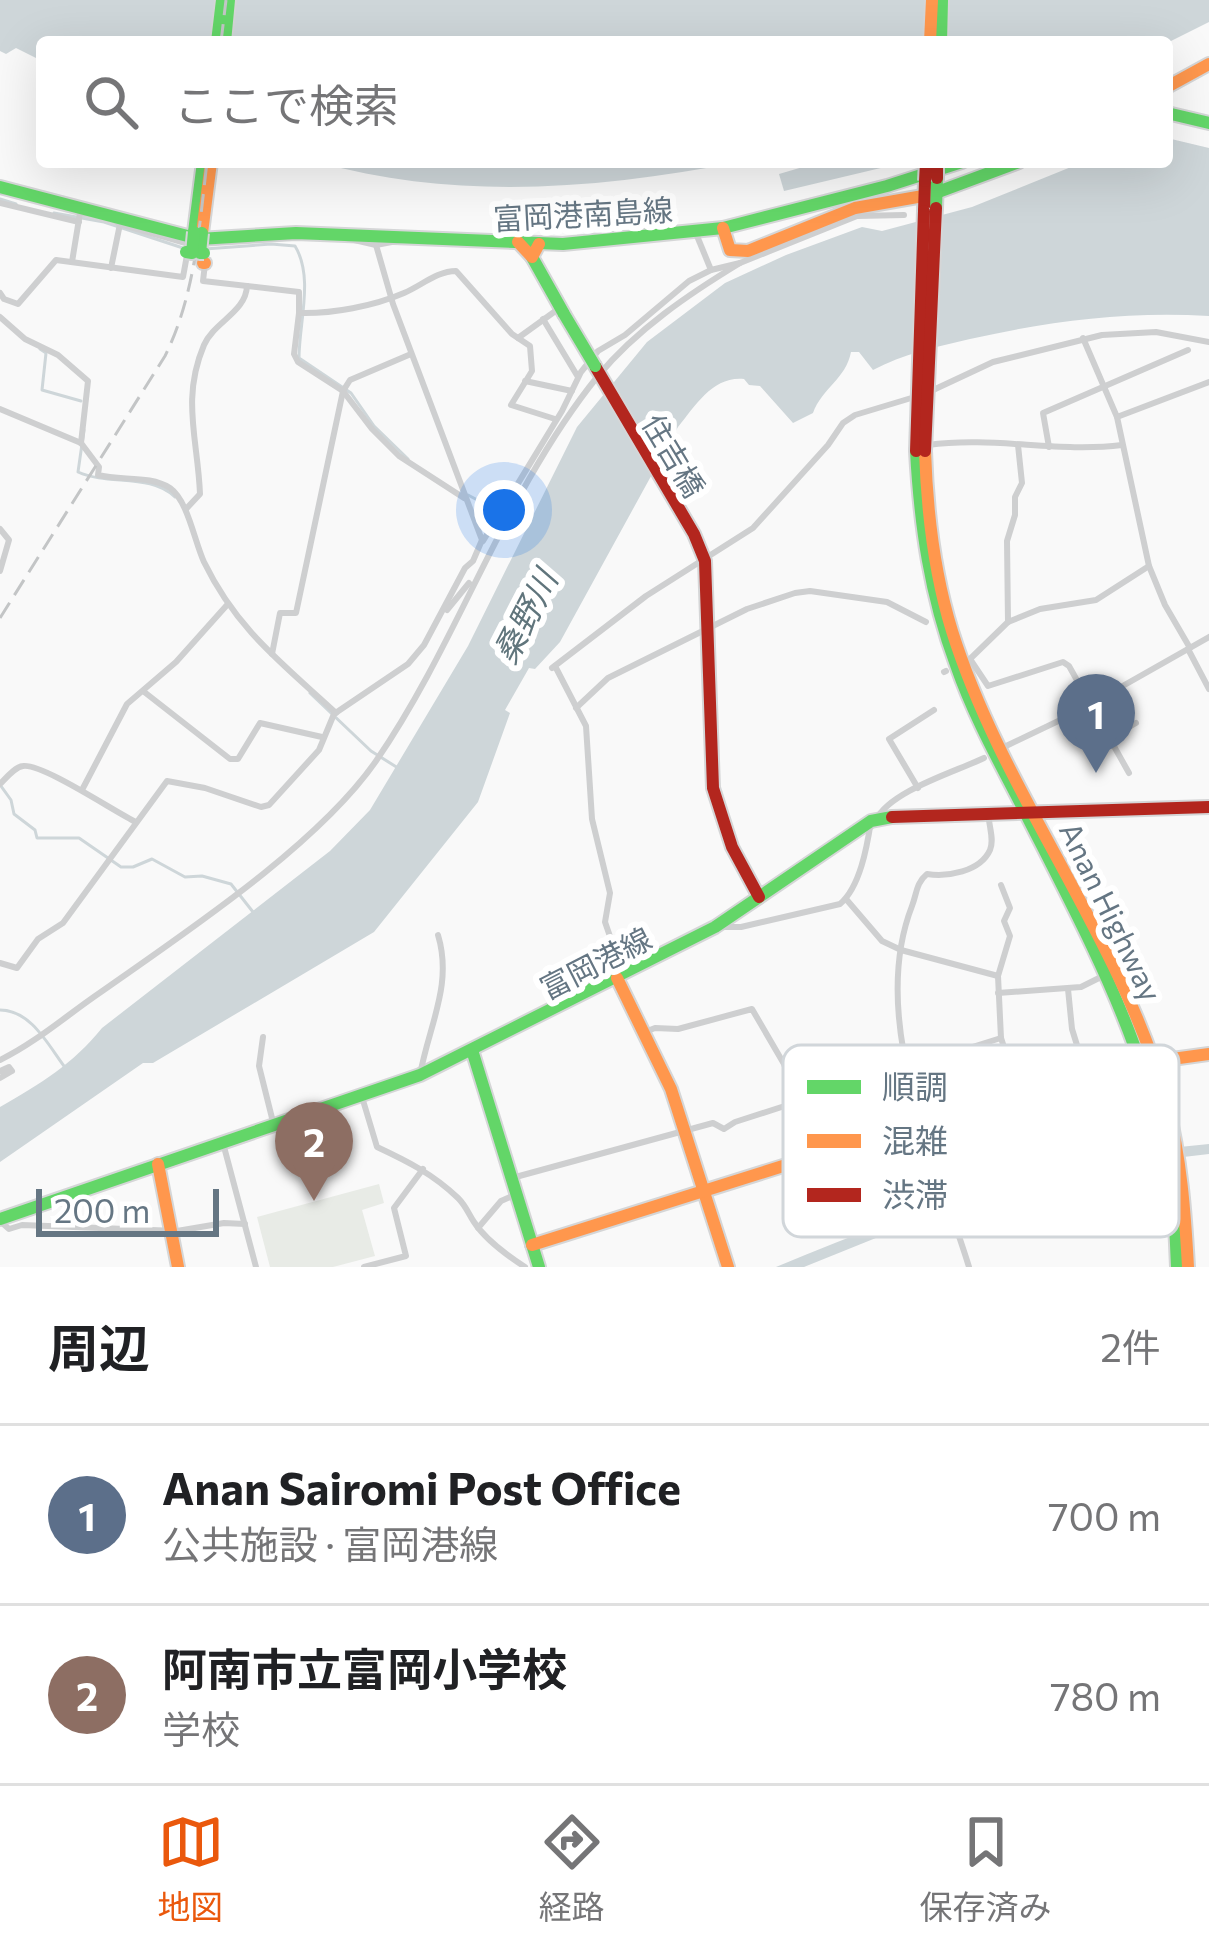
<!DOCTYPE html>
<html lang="ja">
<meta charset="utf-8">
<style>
body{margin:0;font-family:Commissioner,"Noto Sans JP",sans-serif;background:#f2f2f2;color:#202124}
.scale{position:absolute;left:36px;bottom:30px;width:183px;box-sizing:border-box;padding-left:12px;border:6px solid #657683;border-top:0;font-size:33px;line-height:42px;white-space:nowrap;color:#657683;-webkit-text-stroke:9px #fff;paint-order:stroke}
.you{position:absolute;left:504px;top:510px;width:42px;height:42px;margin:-30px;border:9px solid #fff;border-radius:50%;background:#1a73e8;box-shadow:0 0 0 18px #1a73e833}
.badge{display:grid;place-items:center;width:78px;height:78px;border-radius:50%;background:#ea580c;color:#fff;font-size:39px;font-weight:700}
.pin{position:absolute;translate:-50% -99px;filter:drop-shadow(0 3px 6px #0008)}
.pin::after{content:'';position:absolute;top:63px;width:42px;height:36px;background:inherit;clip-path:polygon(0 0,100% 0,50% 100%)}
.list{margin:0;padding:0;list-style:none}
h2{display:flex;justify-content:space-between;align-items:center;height:156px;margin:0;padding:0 48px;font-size:51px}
h2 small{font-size:39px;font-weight:400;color:#757577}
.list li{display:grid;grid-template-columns:78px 1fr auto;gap:36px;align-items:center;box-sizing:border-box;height:180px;padding:0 48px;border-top:3px solid #e0e0e0}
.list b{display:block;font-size:45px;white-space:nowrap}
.list p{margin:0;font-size:39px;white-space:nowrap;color:#757577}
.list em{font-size:39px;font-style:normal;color:#757577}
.icon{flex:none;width:66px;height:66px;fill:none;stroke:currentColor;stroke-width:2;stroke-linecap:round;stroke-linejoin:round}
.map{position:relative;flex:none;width:1209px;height:1267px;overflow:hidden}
.search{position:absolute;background:#fff;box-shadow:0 12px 48px #0002;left:36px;right:36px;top:36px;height:132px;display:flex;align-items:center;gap:30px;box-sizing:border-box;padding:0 42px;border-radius:12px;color:#757577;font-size:45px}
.sheet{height:516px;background:#fff}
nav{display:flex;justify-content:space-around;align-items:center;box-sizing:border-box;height:168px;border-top:3px solid #e0e0e0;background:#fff;font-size:33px;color:#757577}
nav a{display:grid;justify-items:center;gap:6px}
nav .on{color:#ea580c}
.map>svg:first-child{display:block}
</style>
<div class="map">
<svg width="1209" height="1267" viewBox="0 0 1209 1267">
<rect width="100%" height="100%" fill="#f9f9f9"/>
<!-- green -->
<polygon fill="#e8ebe6" points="379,1184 384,1203 362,1210 375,1256 333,1267 270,1267 257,1217"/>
<!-- water -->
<g fill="#ced6d9">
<polygon points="0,0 1209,0 1209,22 1167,43 42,42 42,61 16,48 6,54 0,51"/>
<path d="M1167,138L1209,148V316C1127,311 1050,321 970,339C936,347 903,354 873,370L859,352H851C846,379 822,388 813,413L793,423L760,386L749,385L744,379C713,376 696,405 678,427L560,642L535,669L529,668L505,710L510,713L478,802L374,932L153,1063H143L0,1162V1107C40,1084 73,1064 102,1028L330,851L370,810L468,646L577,427L647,342L725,283L786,255L862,227L882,231L972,207L1071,167V162H1167Z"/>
<path d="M318,162H740C598,189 458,201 318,162Z"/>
<polygon points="820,162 906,162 784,191 779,174"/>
<path d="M1209,1144V1154L1098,1167L1057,1178L913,1223L804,1267H776C915,1209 1058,1158 1209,1144Z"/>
</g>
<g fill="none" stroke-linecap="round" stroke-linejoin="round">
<!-- stream -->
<g stroke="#ced6d9" stroke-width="3">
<polyline points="0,199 16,204"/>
<polyline points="54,213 104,222 183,248"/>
<path d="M205,249L271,244L295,246C314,277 299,323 299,358L351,393L374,426L408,459"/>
<polyline points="40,349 46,353 42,390 81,401"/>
<path d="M84,430L78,472C109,486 150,473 175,497"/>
<polyline points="468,495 528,527"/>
<polyline points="310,693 371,751 398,768"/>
<polyline points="1,786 11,800 14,814 35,830 37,838 79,838 121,867 133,867 152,859 185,877 202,876 231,884 253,912"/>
<path d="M0,1010C32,1010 49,1047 67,1070"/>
</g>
<!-- fast casing -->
<g stroke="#d5d6d7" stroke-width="16">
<g id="fast">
<polyline points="217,42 222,0"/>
<polyline points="225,42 229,0"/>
<polyline points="941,42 942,0"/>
<polyline points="1167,113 1209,123"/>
<polyline points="0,187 199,239 296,233 563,244 723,228 887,186 962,162"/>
<polyline points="938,192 1019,162"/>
<polyline points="936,208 937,178"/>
<polyline points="194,232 203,162"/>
<polyline points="532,257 564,314"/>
<path d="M916,451C920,525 930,595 956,665C974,717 1001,765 1026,814C1103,966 1173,1091 1177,1267"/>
<polyline points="472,1050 539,1267"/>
<polyline points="0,1219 420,1075 715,927 871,821 892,817"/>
</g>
</g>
<!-- slow casing -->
<g stroke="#d5d6d7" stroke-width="16">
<g id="slow">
<polyline points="930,42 932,0"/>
<polyline points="1167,87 1209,64"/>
<polyline points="723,228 730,250 748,251 855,208 923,196"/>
<polyline points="202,233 211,162"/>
<polyline points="518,242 532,257 539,244"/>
<polyline points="203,263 205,263"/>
<path d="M925,451C927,512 934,573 952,631C1004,797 1121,936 1167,1104C1181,1158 1185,1212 1188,1267"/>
<polyline points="617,978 671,1089 728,1267"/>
<polyline points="158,1164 178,1267"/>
<polyline points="532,1245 1085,1071 1209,1054"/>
</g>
</g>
<!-- jam casing -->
<g stroke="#d5d6d7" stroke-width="16">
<g id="jam">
<polyline points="924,211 925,181"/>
<polyline points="595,366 694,534 705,561 713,788 732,847 759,897"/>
<polyline points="892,817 1209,807"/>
</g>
</g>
<!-- street -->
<g stroke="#cecfd0" stroke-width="6">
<polyline points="0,192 17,192"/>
<polyline points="0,203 79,222"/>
<polyline points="102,212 120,224 189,244 315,236"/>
<polyline points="695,231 711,270"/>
<polyline points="337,236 376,245 402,240"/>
<polyline points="72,262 80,213 102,214"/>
<polyline points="205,264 203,281 299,292 299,313"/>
<polyline points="111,268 120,224"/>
<polyline points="0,293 4,299 18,304 56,260 183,277 189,244"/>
<polyline points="0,317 25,339 58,355 88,381 81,443"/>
<polyline points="543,319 578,377"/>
<polyline points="518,338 561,307"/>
<polyline points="1083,338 1117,417 1149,566 1165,605 1190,648"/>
<polyline points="525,381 572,391"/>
<polyline points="931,391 993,362 1102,335 1156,332 1209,342"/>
<path d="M0,409L81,443L99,467L98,475C121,481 150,475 170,488C188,501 194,540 204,562C237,630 282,663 336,713"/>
<polyline points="1117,417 1209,382"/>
<path d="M928,445C993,436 1057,453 1122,445"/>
<polyline points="1049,447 1043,413 1188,350"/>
<path d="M464,498L399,456L372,429L343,391L298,362L294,354L299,313C332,314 374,306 404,293C421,286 437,271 456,271L512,334L530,346L532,371L511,405L555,419"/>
<path d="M186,509L200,494C198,440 181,399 204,345C214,322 246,312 247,286"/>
<polyline points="0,529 9,540 0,571"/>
<polyline points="483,541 562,411 581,372 598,351 625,335 689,281 711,270 740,263 857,216 904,215"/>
<polyline points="447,610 469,583"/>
<polyline points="1008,622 1007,541 1015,515 1015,497 1022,483 1018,445"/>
<polyline points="1188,649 1209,689"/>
<polyline points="272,654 280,613 296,613 343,391 350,380 411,354"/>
<polyline points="971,658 1008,622 1040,609 1096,600 1149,566"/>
<polyline points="970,659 988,686 1063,662 1069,666 1129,773"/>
<polyline points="555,666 586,726 592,819 610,893 605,922 622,971"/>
<polyline points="552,668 646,596 753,528 828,445 843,423 855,415 918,396"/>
<polyline points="944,672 946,671"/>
<polyline points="143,691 230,759 238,759 260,723 322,737"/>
<polyline points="576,708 608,678 747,609 795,593 810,591 887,602 926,622"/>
<polyline points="1110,738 1136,723"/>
<polyline points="1004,747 1075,713 1209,637"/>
<path d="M0,784C6,778 15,767 23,766C42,763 115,812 136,822"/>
<polyline points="918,788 889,739 934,710"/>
<polyline points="82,790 127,704 176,662 227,605"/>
<path d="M876,820C890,791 955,772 984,758"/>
<polyline points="846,899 882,941 901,950 998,976 1001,1038 1019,1093"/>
<path d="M715,927H741L840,904C860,887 867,847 871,821"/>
<polyline points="0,963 17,968 38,939 63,923 167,781 205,788 261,807 269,805 319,750 334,714 408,664 424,645 465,568 473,561 482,540 393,304 376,245"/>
<polyline points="998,976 1010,936 1004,921 1010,908 1001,885"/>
<polyline points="1068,989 1072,1029 1085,1071"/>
<polyline points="998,993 1081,987 1105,975"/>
<polyline points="263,1037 259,1066 274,1126"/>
<path d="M0,1060C35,1043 66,1016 98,994C183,934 317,846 376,761C460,639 504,492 598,376C637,329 689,294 740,263"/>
<polyline points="0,1071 9,1067 12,1071 0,1078"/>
<path d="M420,1075C429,1025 453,985 438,935"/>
<path d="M362,1097L377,1147C407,1161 433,1174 458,1198C466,1206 468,1213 474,1222C485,1239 508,1256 525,1267"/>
<polyline points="797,1102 1001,1038"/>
<polyline points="223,1143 256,1267"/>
<polyline points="512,1178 713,1123 724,1129 735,1122 797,1102 784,1064 752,1009 678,1029 655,1028 645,1032"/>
<polyline points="0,1221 9,1229 22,1225 177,1231 224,1223 245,1224"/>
<polyline points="478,1228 501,1201 517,1194"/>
<polyline points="364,1267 406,1256 394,1208 423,1169"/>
<path d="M969,1267C935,1157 868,1019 912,906C917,893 916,883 927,874C947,877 980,872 990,850C994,841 990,829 989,820"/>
</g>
<!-- fast -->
<use href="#fast" stroke="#63d668" stroke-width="12"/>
<!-- slow -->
<use href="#slow" stroke="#ff974d" stroke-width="12"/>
<!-- jam -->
<use href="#jam" stroke="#b3261e" stroke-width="12"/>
<!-- rail -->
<g stroke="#c3c5c6" stroke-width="3" stroke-dasharray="18 9" stroke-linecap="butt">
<polyline points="221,42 226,0"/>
<path d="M0,618L165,356C195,295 199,229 207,162"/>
</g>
<!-- fast-bridge casing -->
<g stroke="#d5d6d7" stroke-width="16" stroke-linecap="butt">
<g id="fast-bridge">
<polyline points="202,233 200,253 204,253"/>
<polyline points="186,252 192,253 194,232"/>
<polyline points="564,314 595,366"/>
</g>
</g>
<!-- jam-bridge casing -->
<g stroke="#d5d6d7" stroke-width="16" stroke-linecap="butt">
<g id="jam-bridge">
<polyline points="937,162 937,178"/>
<polyline points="925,181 926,162"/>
<polyline points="916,451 924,211"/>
<polyline points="925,451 936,208"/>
</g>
</g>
<!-- fast-bridge -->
<use href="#fast-bridge" stroke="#63d668" stroke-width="12"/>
<!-- jam-bridge -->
<use href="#jam-bridge" stroke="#b3261e" stroke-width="12"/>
</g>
<g text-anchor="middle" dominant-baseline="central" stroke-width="12" stroke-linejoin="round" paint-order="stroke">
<!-- street labels -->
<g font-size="30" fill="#657683" stroke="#fff">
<text transform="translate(583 213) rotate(-3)">富岡港南島線</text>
<text transform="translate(675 455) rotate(59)">住吉橋</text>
<text transform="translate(1112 911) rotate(64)">Anan Highway</text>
<text transform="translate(595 962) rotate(-27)">富岡港線</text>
</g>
<!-- water labels -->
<g font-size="33" font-style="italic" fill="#60757c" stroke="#fff">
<text transform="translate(524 616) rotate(-63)">桑野川</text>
</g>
</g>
<!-- legend -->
<rect x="783" y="1045" width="396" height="192" rx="18" fill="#fff" stroke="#d1d6da" stroke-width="3"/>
<rect x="807" y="1080" width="54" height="14" fill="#63d668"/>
<rect x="807" y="1134" width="54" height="14" fill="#ff974d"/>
<rect x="807" y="1188" width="54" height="14" fill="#b3261e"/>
<g font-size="33" fill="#657683">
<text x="882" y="1099">順調</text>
<text x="882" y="1153">混雑</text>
<text x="882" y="1207">渋滞</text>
</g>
</svg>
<div class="scale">200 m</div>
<div class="you"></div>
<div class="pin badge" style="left:1096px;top:773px;background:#5c6f8a">1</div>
<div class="pin badge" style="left:314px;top:1201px;background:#8d6e63">2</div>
<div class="search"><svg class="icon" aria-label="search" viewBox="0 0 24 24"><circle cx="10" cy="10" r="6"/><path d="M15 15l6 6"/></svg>ここで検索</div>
</div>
<section class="sheet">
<h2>周辺<small>2件</small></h2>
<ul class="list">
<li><span class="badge" style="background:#5c6f8a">1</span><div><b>Anan Sairomi Post Office</b><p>公共施設 · 富岡港線</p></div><em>700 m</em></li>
<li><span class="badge" style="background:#8d6e63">2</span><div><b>阿南市立富岡小学校</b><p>学校</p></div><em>780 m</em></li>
</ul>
</section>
<nav>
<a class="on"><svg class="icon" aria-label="map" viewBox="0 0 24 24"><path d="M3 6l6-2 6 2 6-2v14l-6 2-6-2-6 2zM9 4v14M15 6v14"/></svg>地図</a>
<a><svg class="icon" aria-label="directions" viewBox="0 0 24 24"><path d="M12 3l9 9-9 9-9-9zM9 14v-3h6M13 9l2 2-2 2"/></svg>経路</a>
<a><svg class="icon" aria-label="saved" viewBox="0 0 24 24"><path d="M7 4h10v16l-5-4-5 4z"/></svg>保存済み</a>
</nav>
